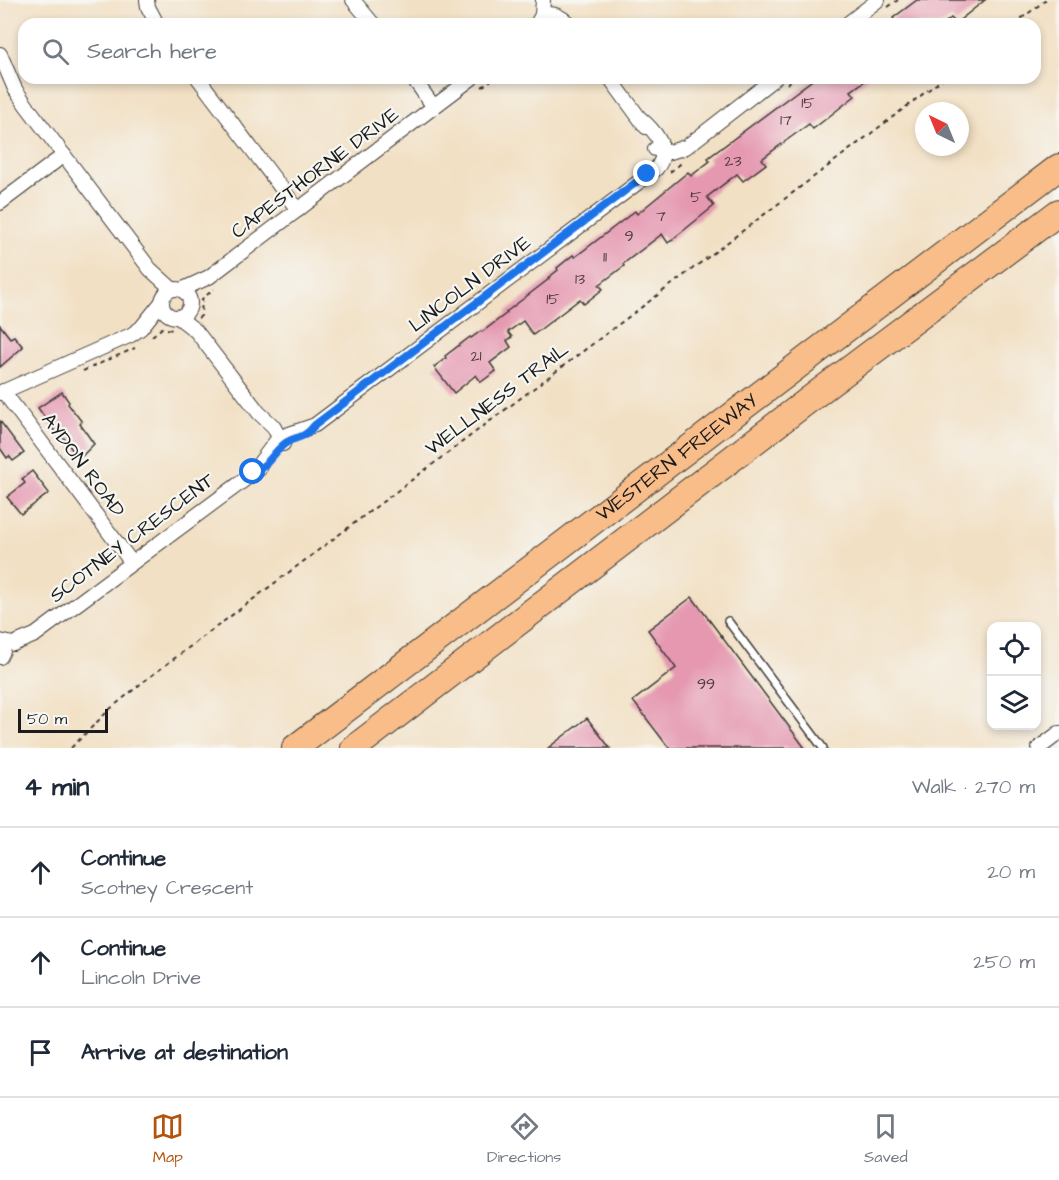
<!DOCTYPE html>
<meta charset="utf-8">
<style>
body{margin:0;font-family:"Architects Daughter",sans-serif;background:#f2f2f3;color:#1f2937}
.controls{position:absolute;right:18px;bottom:18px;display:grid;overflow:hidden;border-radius:12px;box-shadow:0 3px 9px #0003}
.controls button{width:54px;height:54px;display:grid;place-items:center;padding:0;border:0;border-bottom:2px solid #e0e1e3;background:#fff;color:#1f2937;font:30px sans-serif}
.compass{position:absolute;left:915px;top:102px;width:54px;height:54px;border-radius:50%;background:#fff;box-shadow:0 3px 9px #0003;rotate:317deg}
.scale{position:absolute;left:18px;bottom:15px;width:90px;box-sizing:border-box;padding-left:6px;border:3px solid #1c1c1c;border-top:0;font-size:16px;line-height:21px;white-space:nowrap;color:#1c1c1c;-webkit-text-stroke:4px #f6f6f2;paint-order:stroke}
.stop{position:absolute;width:18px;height:18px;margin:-14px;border:4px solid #1a73e8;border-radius:50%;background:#fff}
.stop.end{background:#1a73e8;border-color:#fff;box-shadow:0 2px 6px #0008}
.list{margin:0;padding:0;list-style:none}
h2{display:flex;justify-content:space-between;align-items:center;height:78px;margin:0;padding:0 24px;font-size:26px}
h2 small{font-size:20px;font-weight:400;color:#747a83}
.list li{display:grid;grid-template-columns:39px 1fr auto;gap:18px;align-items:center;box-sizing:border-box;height:90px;padding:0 24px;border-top:2px solid #e0e1e3}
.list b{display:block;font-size:22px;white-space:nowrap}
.list p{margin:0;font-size:20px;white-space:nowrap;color:#747a83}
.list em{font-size:20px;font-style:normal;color:#747a83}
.icon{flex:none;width:33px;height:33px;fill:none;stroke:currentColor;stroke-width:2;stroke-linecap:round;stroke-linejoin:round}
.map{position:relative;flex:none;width:1059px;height:748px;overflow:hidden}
.search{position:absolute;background:#fff;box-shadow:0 3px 9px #0003;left:18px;right:18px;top:18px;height:66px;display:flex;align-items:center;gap:15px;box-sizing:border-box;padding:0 21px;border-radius:18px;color:#747a83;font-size:22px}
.sheet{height:348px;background:#fff}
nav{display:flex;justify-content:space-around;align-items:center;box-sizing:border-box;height:84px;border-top:2px solid #e0e1e3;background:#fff;font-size:16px;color:#747a83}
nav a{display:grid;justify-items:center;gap:3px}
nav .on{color:#b45309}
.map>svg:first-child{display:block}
</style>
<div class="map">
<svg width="1059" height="748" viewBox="0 0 1059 748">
<rect width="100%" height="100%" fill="#f6f6f2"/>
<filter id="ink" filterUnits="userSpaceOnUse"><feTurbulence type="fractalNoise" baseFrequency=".0167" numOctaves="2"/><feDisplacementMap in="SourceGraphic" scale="12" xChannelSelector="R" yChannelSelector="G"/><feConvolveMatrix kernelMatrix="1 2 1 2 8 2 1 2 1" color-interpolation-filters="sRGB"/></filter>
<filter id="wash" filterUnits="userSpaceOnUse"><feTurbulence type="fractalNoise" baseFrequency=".008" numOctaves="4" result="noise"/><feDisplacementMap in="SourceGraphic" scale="24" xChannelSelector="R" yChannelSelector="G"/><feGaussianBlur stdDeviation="1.35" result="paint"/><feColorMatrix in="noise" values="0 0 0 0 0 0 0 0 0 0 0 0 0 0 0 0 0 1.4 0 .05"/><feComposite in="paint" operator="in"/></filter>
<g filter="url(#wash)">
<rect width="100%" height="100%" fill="#f2e0c4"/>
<g id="blocks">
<!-- building -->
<g fill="#e598b0">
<polygon points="917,0 985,0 956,23 951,18 943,24 897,24 893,18"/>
<polygon points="815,78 869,78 851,91 855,96 813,129 809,124 787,140 762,159 766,164 743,181 737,174 707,197 714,206 668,243 662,234 623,264 624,266 599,285 603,289 584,304 580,299 533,335 523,321 508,332 512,337 507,341 511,347 490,363 496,371 481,382 476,375 454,393 434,367 446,358 445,356 470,337 471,338 481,331 482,332 507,313 506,312 549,279 548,278 558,270 557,268 573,255 575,257 635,211 637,214 688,172 691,176 710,161 708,158"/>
<polygon points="0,325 10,338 14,336 23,347 0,367"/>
<polygon points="62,392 69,402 68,404 82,422 80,424 94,444 82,456 80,453 77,456 63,437 61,438 56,433 38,408"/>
<polygon points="0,421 24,453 13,461 9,456 7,458 0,448"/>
<polygon points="32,471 49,493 21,514 7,497 25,483 22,479"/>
<polygon points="692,597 805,748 669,748 633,701 676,668 648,630"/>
<polygon points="587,718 610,748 548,748"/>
</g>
</g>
</g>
<g filter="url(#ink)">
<use href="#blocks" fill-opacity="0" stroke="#3c3935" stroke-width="1.5"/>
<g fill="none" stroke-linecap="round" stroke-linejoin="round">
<!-- service casing -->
<g stroke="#3c3935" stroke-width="10">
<polyline id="service" points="728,621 823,748"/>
</g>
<!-- minor casing -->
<g stroke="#3c3935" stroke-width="16">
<g id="minor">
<polyline points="147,0 148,7 157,24"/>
<polyline points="353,0 373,24"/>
<polyline points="538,22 542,15 543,0"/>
<path d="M551,24L548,22L542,15C553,12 561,16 569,24"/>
<polyline points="847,24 878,0"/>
<polyline points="0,54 15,89 26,105 150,269 172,289"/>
<polyline points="198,78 298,210"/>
<polyline points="413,78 434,107"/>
<polyline points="610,78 646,127"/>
<polyline points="655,149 670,152 686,147 775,78"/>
<polyline points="0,203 64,155"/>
<circle cx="176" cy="303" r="14"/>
<polyline points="181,290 209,277 472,78"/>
<polyline points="178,317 196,331 259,413 273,426 283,444"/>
<polyline points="3,391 132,563"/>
<polyline points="0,393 131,335 141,328 161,303"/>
<path d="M253,472L277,440L286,435L315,425L656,169C672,150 656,132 641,119"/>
<polyline points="0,641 13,644 35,635 259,469"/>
<polyline points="0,657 3,651 2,642"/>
<polyline points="1039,748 1059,733"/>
</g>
</g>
<!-- motorway casing -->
<g stroke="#3c3935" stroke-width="28">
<g id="motorway">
<path id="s1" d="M295,748L1059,167"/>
<polyline points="354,748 823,389 1059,212"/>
</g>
</g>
<!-- path -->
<g stroke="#3c3935" stroke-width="2" stroke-dasharray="4.5 4.5" stroke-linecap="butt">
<polyline points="888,7 898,0"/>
<polyline points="1014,24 1046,0"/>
<polyline points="787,84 795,78"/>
<polyline points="482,87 494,78"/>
<polyline points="670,172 684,161"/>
<polyline points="198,318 201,316 202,299 214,289"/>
<polyline points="152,336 162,328 173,330"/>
<polyline points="83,371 135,348"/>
<polyline points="71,748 110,709 143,682 695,267 944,78"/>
</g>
<!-- service -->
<use href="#service" stroke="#fff" stroke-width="7"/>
<!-- minor -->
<use href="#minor" stroke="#fff" stroke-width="14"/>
<!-- motorway -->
<use href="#motorway" stroke="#f8bd89" stroke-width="26"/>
</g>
</g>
<g fill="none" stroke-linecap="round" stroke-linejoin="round" filter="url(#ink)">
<!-- route -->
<path stroke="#1a73e8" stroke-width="8" d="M253,472C270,464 270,457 282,446C293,435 302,442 315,425L647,174"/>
</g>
<g text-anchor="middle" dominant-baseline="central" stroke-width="4.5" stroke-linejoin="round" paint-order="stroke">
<!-- number labels -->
<g font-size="16" fill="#4e3b41">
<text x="808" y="103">15</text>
<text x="786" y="120">17</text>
<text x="733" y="161">23</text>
<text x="696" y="197">5</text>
<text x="661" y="216">7</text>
<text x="629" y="236">9</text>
<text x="605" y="257">11</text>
<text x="580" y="279">13</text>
<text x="553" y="299">15</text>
<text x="476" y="356">21</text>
<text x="706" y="684">99</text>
</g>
<!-- street labels -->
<g font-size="20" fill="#1c1c1c" stroke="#f6f6f2">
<text transform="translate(315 173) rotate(-37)">CAPESTHORNE DRIVE</text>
<text transform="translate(470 284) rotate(-37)">LINCOLN DRIVE</text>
<text transform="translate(497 399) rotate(-37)">WELLNESS TRAIL</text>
<text stroke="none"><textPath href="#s1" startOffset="480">WESTERN FREEWAY</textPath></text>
<text transform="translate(83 465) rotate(53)">AYDON ROAD</text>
<text transform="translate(132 538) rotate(-37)">SCOTNEY CRESCENT</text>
</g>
</g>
</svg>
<div class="controls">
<button><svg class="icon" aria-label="locate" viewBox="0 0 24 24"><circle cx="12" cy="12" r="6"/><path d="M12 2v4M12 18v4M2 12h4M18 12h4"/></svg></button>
<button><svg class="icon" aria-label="layers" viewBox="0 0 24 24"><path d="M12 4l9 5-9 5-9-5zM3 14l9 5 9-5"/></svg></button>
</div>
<svg class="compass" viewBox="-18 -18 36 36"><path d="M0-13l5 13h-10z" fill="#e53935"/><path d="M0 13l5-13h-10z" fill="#747a83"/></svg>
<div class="scale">50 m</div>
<div class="stop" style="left:253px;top:472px"></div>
<div class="stop end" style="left:647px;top:174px"></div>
<div class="search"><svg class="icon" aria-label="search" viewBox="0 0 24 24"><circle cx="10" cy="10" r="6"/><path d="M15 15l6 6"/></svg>Search here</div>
</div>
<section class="sheet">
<h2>4 min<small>Walk · 270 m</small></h2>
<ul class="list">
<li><svg class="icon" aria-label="ahead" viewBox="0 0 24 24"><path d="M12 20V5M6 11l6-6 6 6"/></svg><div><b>Continue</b><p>Scotney Crescent</p></div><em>20 m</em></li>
<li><svg class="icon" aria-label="ahead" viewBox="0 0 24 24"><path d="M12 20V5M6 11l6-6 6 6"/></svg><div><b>Continue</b><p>Lincoln Drive</p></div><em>250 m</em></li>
<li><svg class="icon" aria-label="arrive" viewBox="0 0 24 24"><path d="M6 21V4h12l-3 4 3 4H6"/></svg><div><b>Arrive at destination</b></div></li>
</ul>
</section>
<nav>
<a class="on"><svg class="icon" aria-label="map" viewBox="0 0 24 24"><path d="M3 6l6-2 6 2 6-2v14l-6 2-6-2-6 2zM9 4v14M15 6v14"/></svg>Map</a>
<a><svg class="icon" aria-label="directions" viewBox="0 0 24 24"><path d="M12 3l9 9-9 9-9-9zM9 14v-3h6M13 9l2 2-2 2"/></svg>Directions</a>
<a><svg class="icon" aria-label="saved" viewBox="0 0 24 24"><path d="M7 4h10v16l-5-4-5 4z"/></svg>Saved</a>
</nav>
